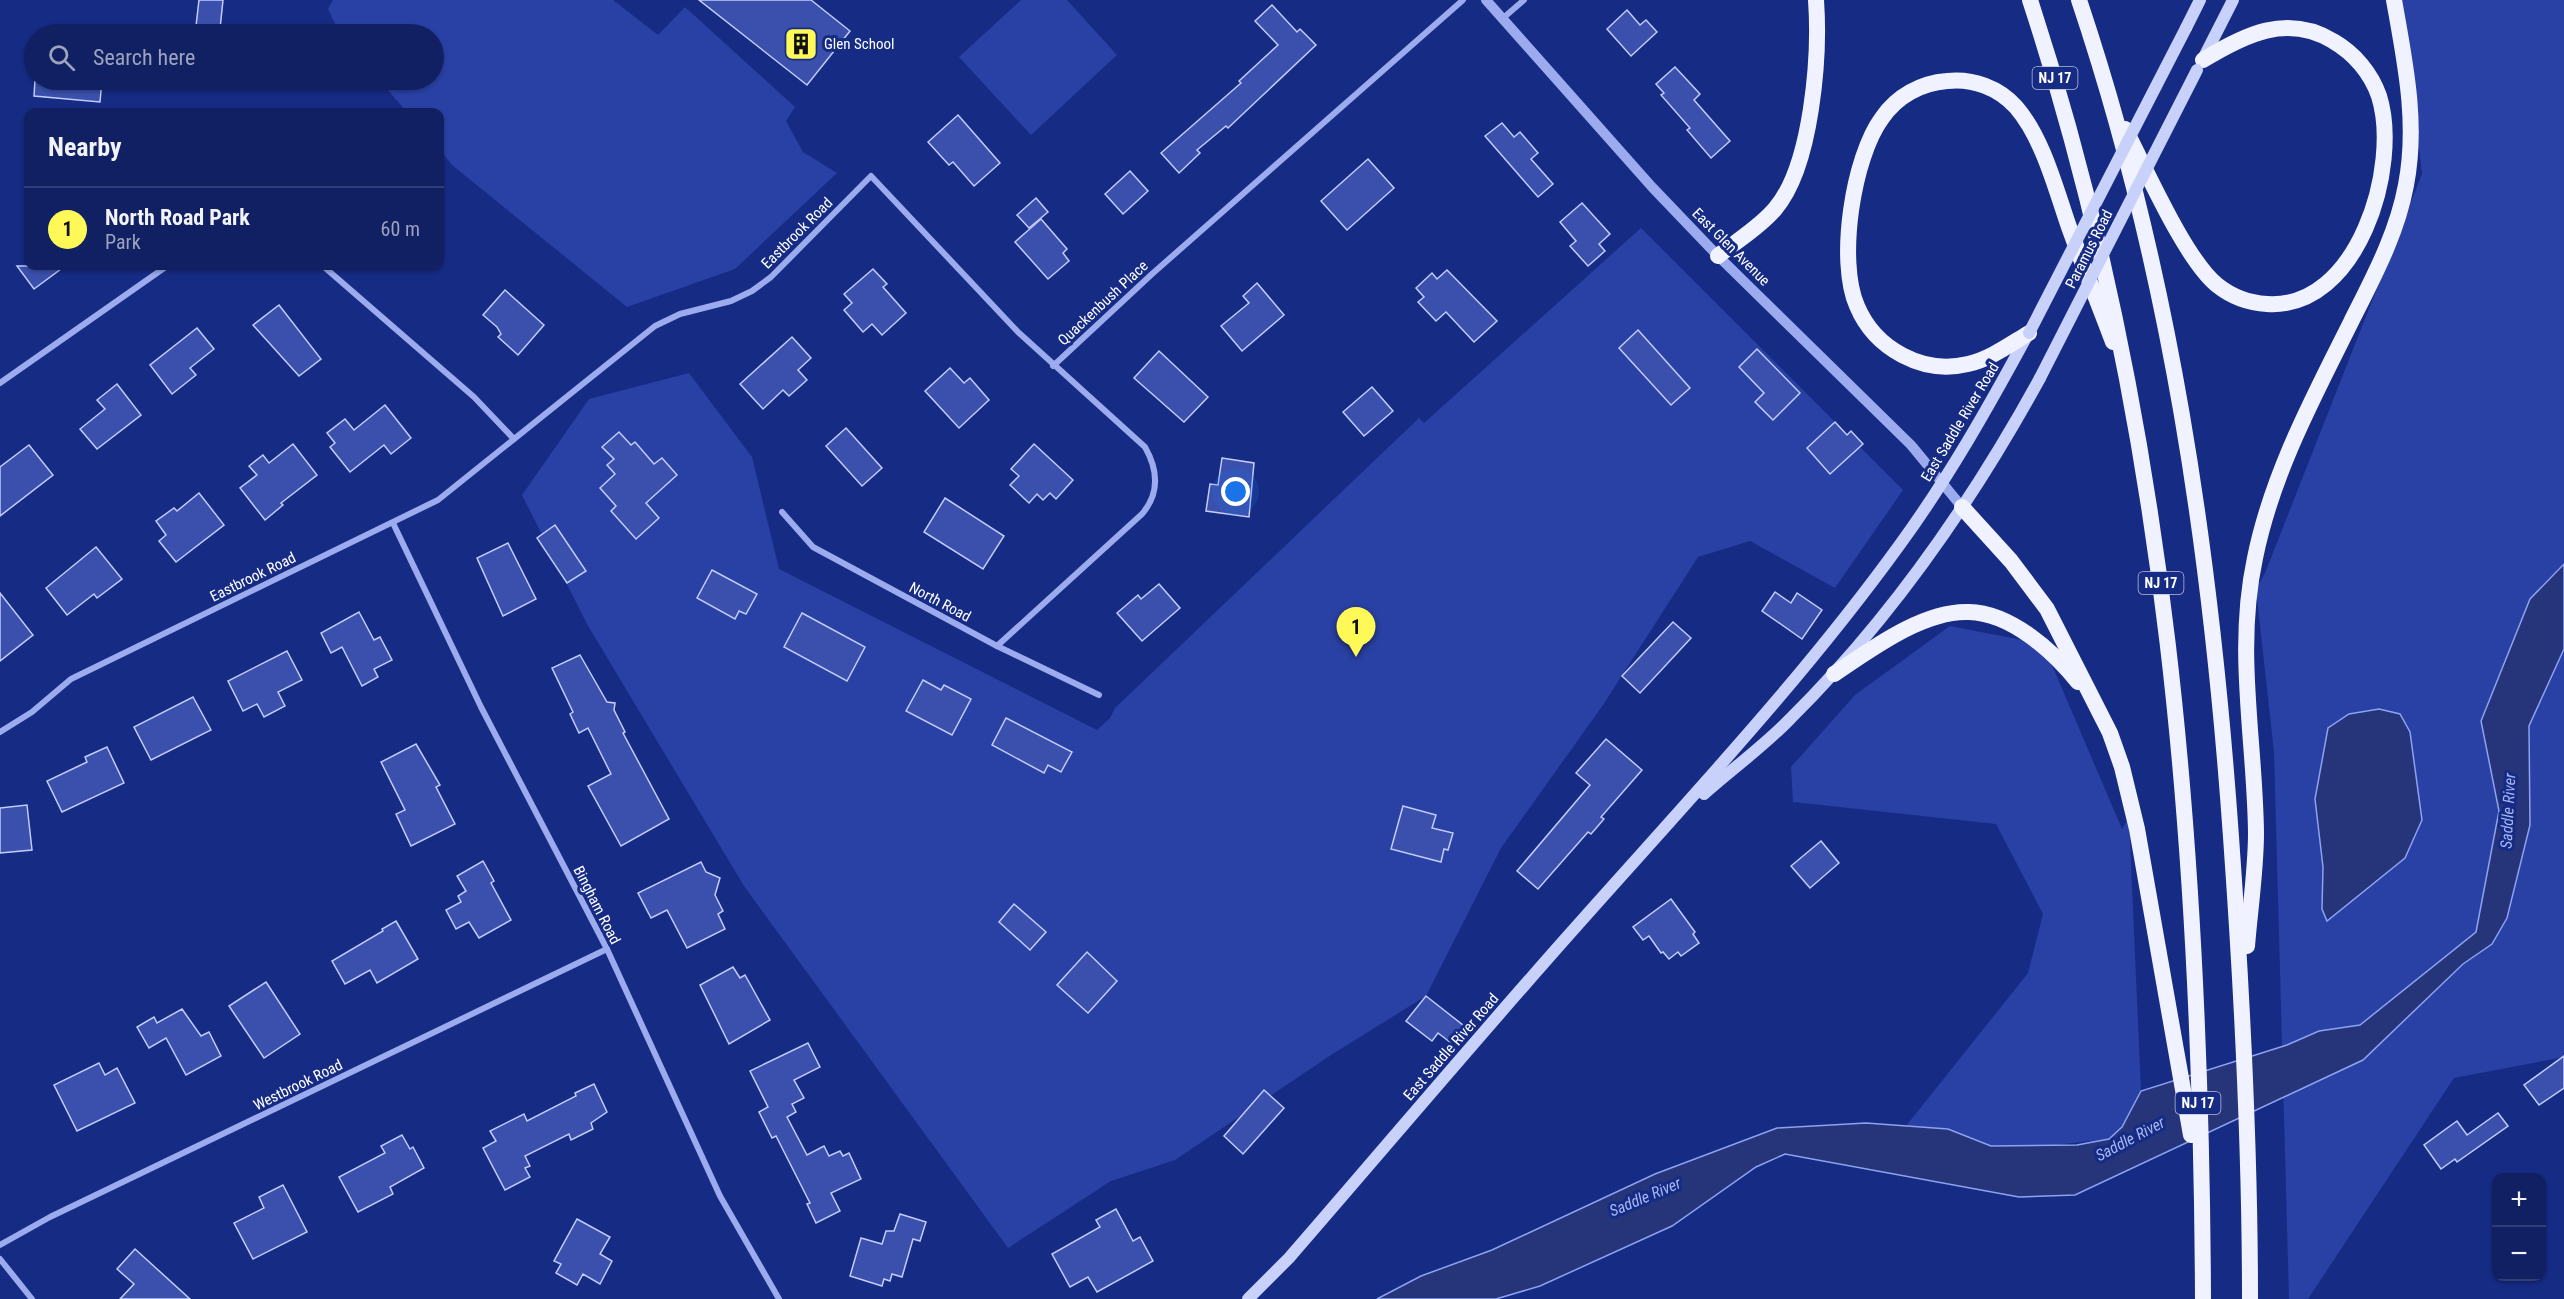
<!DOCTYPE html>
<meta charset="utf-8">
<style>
body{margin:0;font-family:"Roboto Condensed",sans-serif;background:#1e2d6c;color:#f1f3f6}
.controls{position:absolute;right:18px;bottom:18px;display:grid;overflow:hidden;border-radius:12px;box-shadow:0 2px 4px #0004}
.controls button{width:54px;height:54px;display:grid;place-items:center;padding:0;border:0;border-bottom:2px solid #303e78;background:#102063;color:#f1f3f6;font:30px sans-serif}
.you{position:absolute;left:1236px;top:492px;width:21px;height:21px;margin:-15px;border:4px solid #fff;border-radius:50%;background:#1a73e8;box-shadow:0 0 0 9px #1a73e833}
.badge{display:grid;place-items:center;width:39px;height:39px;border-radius:50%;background:#fff957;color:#111;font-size:20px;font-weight:700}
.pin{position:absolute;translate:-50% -50px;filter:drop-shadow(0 2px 3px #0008)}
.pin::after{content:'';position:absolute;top:32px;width:21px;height:18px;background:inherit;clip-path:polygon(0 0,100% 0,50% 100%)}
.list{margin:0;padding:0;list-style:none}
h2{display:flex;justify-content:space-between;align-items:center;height:78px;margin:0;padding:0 24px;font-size:26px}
h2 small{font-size:20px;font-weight:400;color:#9ca3be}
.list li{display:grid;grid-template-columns:39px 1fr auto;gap:18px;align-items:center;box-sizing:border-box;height:84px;padding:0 24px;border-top:2px solid #303e78}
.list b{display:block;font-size:22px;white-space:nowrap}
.list p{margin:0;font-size:20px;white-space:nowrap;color:#9ca3be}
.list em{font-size:20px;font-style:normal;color:#9ca3be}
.icon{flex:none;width:33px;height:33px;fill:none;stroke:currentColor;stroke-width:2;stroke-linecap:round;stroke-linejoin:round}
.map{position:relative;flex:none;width:2564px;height:1299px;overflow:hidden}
.search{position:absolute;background:#102063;box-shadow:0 2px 4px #0004;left:24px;top:24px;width:420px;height:66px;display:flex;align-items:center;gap:15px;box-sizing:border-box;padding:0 21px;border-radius:33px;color:#9ca3be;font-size:22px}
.panel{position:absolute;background:#102063;box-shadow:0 2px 4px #0004;left:24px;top:108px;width:420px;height:162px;border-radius:12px}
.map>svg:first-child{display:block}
</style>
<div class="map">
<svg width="2564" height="1299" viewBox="0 0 2564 1299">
<rect width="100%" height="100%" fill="#162b84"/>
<!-- green -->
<g fill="#2941a4">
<polygon points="333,0 613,0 658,35 685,7 795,107 786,121 803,152 837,173 735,269 627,307 452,165 440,150 440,112 407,112 379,80 434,80 434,34 340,34 328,9"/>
<polygon points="1021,0 1067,0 1117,55 1031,135 959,57"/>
<polygon points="2401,0 2564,0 2564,1057 2454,1078 2308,1299 2289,1299 2274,752 2256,589 2265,573 2422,174"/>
<polygon points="1641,228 1903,490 1835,588 1750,541 1698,557 1603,705 1501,848 1426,996 1331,1055 1175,1160 1111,1181 1008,1248 744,886 587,624 522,495 589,399 689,373 752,457 779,569 1097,730 1110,718 1115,708 1419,418 1424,423"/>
<polygon points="1950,626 2043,644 2122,829 2129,817 2141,1091 2122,1127 2109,1139 2055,1145 1991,1146 1948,1129 1906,1126 2028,973 2043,914 1996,824 1793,802 1791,767 1855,695"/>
</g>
<!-- water -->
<g fill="#26357a" stroke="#8da2f0" stroke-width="1.5">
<polygon points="2564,564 2564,649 2529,726 2530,825 2507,918 2492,944 2463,964 2363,1060 2075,1195 2019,1197 1785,1154 1756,1167 1672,1226 1540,1286 1496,1299 1377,1299 1421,1276 1492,1250 1655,1174 1777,1128 1866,1123 1948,1129 1991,1146 2077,1145 2109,1139 2122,1127 2141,1091 2287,1045 2319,1031 2360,1025 2476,932 2499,811 2481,721 2530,599"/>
<polygon points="2379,709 2400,714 2410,732 2422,820 2405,858 2327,921 2322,909 2323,867 2315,799 2328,728 2349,714"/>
</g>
<!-- building -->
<g fill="#3b50ac" stroke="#c0ccfa" stroke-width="1.5">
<polygon points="199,0 223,0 220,29 196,26"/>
<polygon points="699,0 811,0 850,31 807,85"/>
<polygon points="1272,5 1297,32 1300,29 1316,45 1228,128 1226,126 1197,150 1200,153 1179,173 1161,153 1241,83 1239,81 1278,45 1255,21"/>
<polygon points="1627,10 1640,25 1646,20 1657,32 1631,56 1607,29"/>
<polygon points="1675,67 1700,94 1694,100 1730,141 1711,158 1687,130 1690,128 1661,95 1664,93 1656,84"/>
<polygon points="35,80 102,80 100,102 34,96"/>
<polygon points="958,115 1000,163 974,186 953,162 949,165 928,142"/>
<polygon points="1502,123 1514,137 1520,132 1538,153 1531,159 1553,184 1538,197 1485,136"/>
<polygon points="1368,159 1394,188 1347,230 1321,201"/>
<polygon points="1130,171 1148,191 1123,214 1105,194"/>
<polygon points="1036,198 1048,212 1029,228 1017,215"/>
<polygon points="1582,203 1610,234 1599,244 1605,251 1588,266 1570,246 1576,241 1560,222"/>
<polygon points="1041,219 1067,249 1063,253 1069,261 1048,279 1015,242"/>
<polygon points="17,266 65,266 34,289"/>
<polygon points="873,269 887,284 883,287 906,313 882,335 872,324 863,332 844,310 852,303 844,294"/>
<polygon points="1447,270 1497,321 1474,342 1446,312 1436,321 1418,302 1424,297 1416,288 1432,273 1437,279"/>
<polygon points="1257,283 1284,315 1242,351 1221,326 1249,303 1243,296"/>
<polygon points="505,290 544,325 518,355 498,337 501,334 497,327 483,315"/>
<polygon points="279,305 321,359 299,376 253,325"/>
<polygon points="197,328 214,349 190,368 196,375 172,394 150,365"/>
<polygon points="1638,330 1690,388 1671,405 1619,348"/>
<polygon points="792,337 811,358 798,370 807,380 789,396 783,390 763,409 740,384"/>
<polygon points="1757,349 1800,393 1773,420 1755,402 1764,393 1739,367"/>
<polygon points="1159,351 1208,397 1184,422 1134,378"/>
<polygon points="950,368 964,383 970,378 989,400 959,428 925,391"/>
<polygon points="117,384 141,415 97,449 80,429 105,409 97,400"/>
<polygon points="1372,387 1393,411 1364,436 1343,412"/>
<polygon points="385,405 411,438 391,454 384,445 350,472 330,447 335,443 327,433 345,419 354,430"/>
<polygon points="1835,422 1847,435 1851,431 1863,444 1830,474 1807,448"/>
<polygon points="846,428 882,468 862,486 826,446"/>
<polygon points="619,432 631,445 635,442 654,464 662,458 677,475 646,503 659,518 636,539 611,511 616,506 600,488 615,474 607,465 614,459 602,447"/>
<polygon points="293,444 317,475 281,503 283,505 265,520 240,488 257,475 249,466 263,455 269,463"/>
<polygon points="1034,444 1073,480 1056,499 1050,493 1043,500 1037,494 1029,503 1010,485 1019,476 1011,469"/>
<polygon points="29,445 53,475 0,516 0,467"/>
<polygon points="1222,458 1254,463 1249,517 1206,511 1210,484 1218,485"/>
<polygon points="199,493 224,525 176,562 159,541 166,535 156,521 174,508 177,511"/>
<polygon points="945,498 1004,536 983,569 924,532"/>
<polygon points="555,525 586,571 567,583 537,538"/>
<polygon points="508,543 536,599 503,616 477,558"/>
<polygon points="96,547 122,579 97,598 94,594 67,615 46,588"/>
<polygon points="712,570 757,594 746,614 739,611 735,619 697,598"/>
<polygon points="1159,584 1180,608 1142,641 1117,613 1138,595 1141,599"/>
<polygon points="1775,592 1791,603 1797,593 1822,610 1802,639 1762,611"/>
<polygon points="0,593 33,635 0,661"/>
<polygon points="359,612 374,640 380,637 392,660 374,669 378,677 362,686 342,647 331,653 321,633"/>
<polygon points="802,613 865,647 847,681 784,647"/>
<polygon points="1673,622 1691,638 1640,693 1622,676"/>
<polygon points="287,651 302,680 278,692 285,706 264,717 257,704 243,711 228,681"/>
<polygon points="580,655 607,702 615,703 614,710 625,732 623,733 669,819 621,846 588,786 611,774 588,728 579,733 570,714 573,712 552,668"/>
<polygon points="923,680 941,690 944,685 971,699 952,735 906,711"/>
<polygon points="193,697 211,730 151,760 134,727"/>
<polygon points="1006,718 1072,752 1061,772 1048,765 1044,773 992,745"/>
<polygon points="1606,739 1642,770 1601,817 1604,819 1591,834 1588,832 1538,889 1517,871 1590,785 1576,773"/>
<polygon points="416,744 440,785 436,787 455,824 411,846 396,814 405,810 381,762"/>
<polygon points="107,747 124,783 62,812 47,781 87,762 85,757"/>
<polygon points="27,805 32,850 0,853 0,808"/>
<polygon points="1403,806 1436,815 1432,828 1453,833 1448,850 1444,849 1441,862 1391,849"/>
<polygon points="1821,841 1839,863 1810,888 1791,866"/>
<polygon points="483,861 494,881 491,883 511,920 479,938 469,922 456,929 446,910 461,902 458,896 466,891 457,876"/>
<polygon points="701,862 706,872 720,878 715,895 723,911 718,914 725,929 687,948 667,910 651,918 638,893"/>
<polygon points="1671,899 1695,932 1693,934 1699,943 1681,956 1678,952 1669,959 1663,952 1661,953 1649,936 1643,940 1633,927"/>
<polygon points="1014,904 1046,932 1030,950 999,922"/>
<polygon points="396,921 418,959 377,983 370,970 345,984 332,961 383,931 382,929"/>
<polygon points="1087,952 1117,981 1088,1013 1057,985"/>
<polygon points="733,967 740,978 745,975 770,1020 729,1044 700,985"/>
<polygon points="266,982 300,1034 264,1058 229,1006"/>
<polygon points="1426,996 1468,1029 1455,1046 1438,1033 1432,1041 1406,1021"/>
<polygon points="182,1009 201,1036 209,1032 221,1056 186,1075 166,1038 149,1048 137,1027 154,1017 157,1023"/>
<polygon points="808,1043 820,1067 794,1080 804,1098 792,1104 796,1112 787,1117 807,1155 824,1146 829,1156 840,1151 843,1156 849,1153 861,1179 831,1193 840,1211 816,1223 807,1204 810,1203 776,1136 772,1138 759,1112 768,1107 750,1071"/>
<polygon points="2564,1056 2564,1088 2539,1105 2524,1085"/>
<polygon points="99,1063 105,1075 117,1068 135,1103 77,1131 54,1085"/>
<polygon points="594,1084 607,1112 591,1123 593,1129 571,1140 569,1134 525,1156 530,1166 525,1168 530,1177 505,1190 483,1148 496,1141 490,1131 524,1114 527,1121 576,1096 575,1093"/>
<polygon points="1264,1090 1284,1108 1243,1154 1224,1136"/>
<polygon points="2498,1113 2508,1126 2457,1162 2455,1159 2441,1169 2424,1145 2457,1121 2467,1135"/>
<polygon points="402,1135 410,1149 413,1147 424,1168 390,1187 393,1194 358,1212 339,1177 385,1153 381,1146"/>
<polygon points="283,1185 307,1232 253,1259 234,1223 264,1208 259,1197"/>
<polygon points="1116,1209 1133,1241 1140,1237 1153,1261 1097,1292 1088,1277 1070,1287 1052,1254 1100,1227 1096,1220"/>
<polygon points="900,1214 926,1222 920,1241 913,1239 902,1277 892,1274 890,1281 884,1279 882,1286 850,1276 861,1238 882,1244 886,1231 894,1231"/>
<polygon points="577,1219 610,1237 600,1254 612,1261 600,1284 583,1274 577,1285 556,1273 561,1264 554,1261"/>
<polygon points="135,1249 190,1299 120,1299 134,1284 117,1269"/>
</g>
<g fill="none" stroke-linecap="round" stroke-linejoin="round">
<!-- minor -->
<g stroke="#9babed" stroke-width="6">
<polyline points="1502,19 1524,0"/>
<polyline points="323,266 474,397 514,439"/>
<polyline points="1053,366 1152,274 1463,0"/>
<polyline points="0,383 167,266"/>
<polyline points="782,512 813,547 997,646 1099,695"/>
<polyline points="393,523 481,707 607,949 720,1196 779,1299"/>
<path d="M0,732L32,712L71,679L438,500L655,326L680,314L731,301L752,291L771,277L871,176L1018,332L1145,447C1158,470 1160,493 1142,514L997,646"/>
<polyline points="0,1245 50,1217 607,949"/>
<polyline points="0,1259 32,1299"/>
</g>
<!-- tertiary -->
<polyline stroke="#9babed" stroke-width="10" points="1486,0 1652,187 1718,256 1911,445 1962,507"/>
<!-- secondary -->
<g stroke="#c8d1f9" stroke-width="12">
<polyline points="2186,28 2200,0"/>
<polyline points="2202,61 2233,0"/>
<path d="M1704,794C1732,769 1764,746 1790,719C1891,619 1972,502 2040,378"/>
<path d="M1248,1299L1289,1258C1381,1152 1472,1044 1566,938C1680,809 1800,683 1901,543C1949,477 1989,406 2028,334"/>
</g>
<!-- trunk -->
<g stroke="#f0f2ff" stroke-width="16">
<path d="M2030,0C2168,421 2201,858 2203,1299"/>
<path d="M2079,0C2170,271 2211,552 2231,837C2242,991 2250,1144 2250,1299"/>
<path d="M2125,129C2146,169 2185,259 2217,285C2232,297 2249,303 2267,304C2358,310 2401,166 2379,96C2371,73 2354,53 2333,41C2287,13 2244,35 2203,60"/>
<path d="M1718,256C1736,241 1759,228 1775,209C1812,166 1820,56 1816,0"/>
<path d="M2029,333C2009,345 1990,359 1968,364C1923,375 1875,349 1857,306C1837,261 1853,157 1882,118C1897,96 1921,83 1947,81C1973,78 1999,88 2016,107C2043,138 2056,190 2069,227C2083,266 2099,304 2113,342"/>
<polyline points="1962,507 2011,561 2047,609 2110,733 2122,767 2137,829 2191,1135"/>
<path d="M1834,674C1870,650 1923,610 1969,612C2011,613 2053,651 2078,682"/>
<path d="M2247,946C2250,909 2256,870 2256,833C2255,740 2235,651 2255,558C2272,474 2313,398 2351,322C2373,278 2397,234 2406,185C2418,123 2405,62 2394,0"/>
</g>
<!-- secondary-bridge -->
<g stroke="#c8d1f9" stroke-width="12">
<polyline points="2029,333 2186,28"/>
<polyline points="2040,378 2197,70"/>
</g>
</g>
<!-- icons -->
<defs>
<g id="building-square" transform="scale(1.725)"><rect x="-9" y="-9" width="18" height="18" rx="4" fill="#fff957" stroke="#162b84"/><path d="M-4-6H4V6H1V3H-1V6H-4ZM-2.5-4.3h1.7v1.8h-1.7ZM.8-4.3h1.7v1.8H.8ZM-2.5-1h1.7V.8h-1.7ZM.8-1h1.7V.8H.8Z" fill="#111"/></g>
</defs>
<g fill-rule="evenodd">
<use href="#building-square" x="801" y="44"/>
</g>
<g text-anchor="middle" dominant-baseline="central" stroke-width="6" stroke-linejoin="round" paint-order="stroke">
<!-- shield labels -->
<g fill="#162b84" stroke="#b9bfda" stroke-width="1.5">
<rect x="2032.5" y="67" width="45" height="22" rx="4.5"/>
<rect x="2138.5" y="572" width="45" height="22" rx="4.5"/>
<rect x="2175.5" y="1092" width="45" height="22" rx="4.5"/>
</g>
<g font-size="14" font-weight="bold" fill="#fff">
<text x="2055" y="78">NJ 17</text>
<text x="2161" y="583">NJ 17</text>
<text x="2198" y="1103">NJ 17</text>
</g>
<!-- poi labels -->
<g font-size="15" fill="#fff" stroke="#162b84" text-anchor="start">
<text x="824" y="44">Glen School</text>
</g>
<!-- street labels -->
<g font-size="15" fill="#fff" stroke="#162b84">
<text transform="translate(797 233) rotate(-45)">Eastbrook Road</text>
<text transform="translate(1731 247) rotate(45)">East Glen Avenue</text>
<text transform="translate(2089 249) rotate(-63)">Paramus Road</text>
<text transform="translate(1103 303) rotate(-43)">Quackenbush Place</text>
<text transform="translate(1960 422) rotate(-59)">East Saddle River Road</text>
<text transform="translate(253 577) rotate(-26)">Eastbrook Road</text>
<text transform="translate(940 602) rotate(28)">North Road</text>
<text transform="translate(597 905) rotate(63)">Bingham Road</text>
<text transform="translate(1451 1047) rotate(-49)">East Saddle River Road</text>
<text transform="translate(298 1085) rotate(-26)">Westbrook Road</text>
</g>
<!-- water labels -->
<g font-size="16" font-style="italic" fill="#a6b6f5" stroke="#162b84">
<text transform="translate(2508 811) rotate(-87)">Saddle River</text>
<text transform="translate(2130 1139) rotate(-28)">Saddle River</text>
<text transform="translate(1645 1197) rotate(-23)">Saddle River</text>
</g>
</g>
</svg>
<div class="controls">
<button>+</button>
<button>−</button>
</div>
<div class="you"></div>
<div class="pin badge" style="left:1356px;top:657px">1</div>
<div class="search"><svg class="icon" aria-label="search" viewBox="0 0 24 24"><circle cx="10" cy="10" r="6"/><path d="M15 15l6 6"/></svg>Search here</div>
<section class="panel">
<h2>Nearby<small></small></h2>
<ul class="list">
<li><span class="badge">1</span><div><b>North Road Park</b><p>Park</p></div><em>60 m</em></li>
</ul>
</section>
</div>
